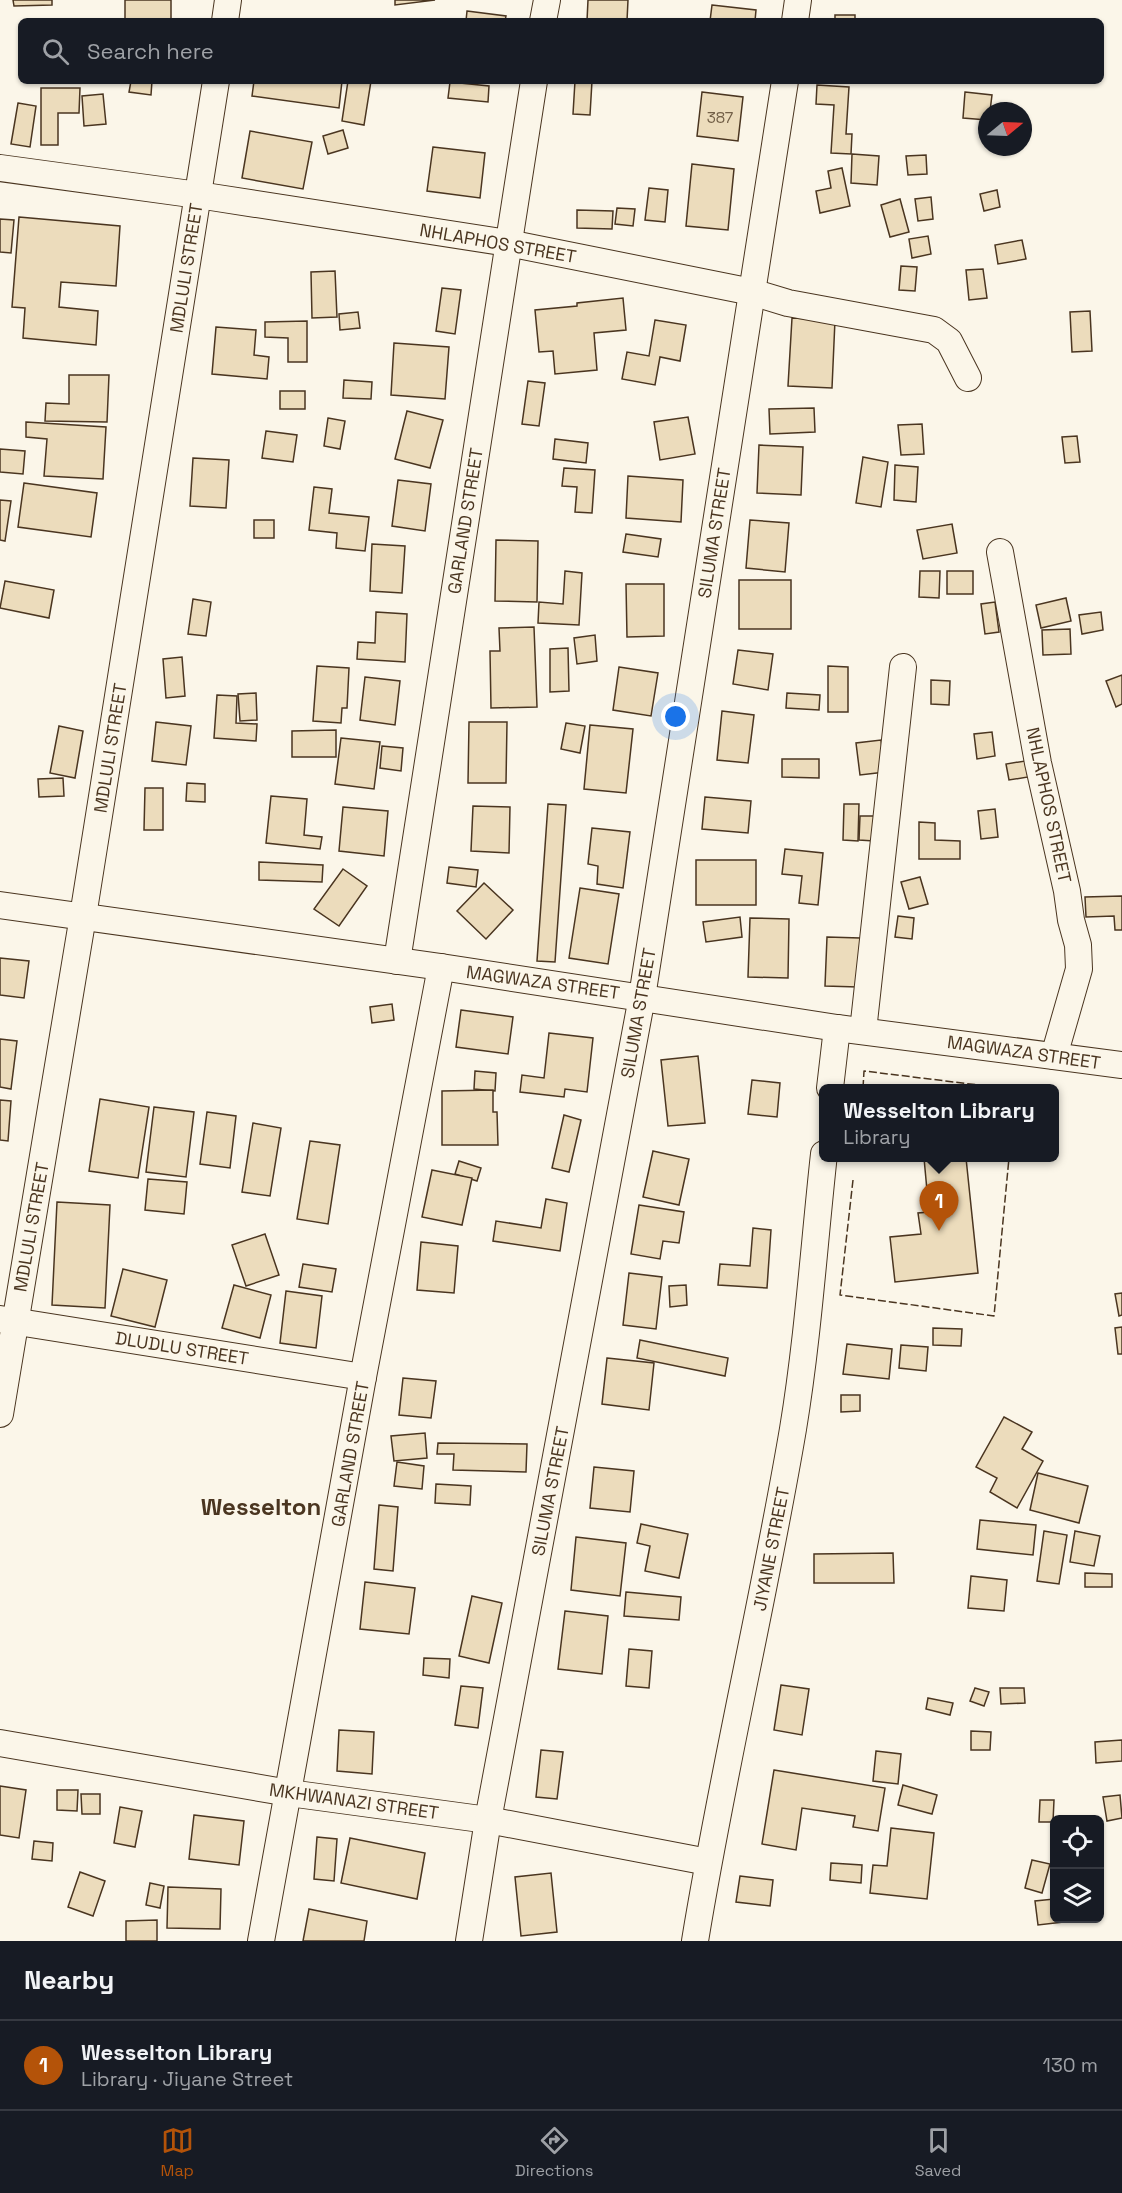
<!DOCTYPE html>
<meta charset="utf-8">
<style>
body{margin:0;font-family:"Space Grotesk",sans-serif;background:#20242c;color:#f1f3f6}
.controls{position:absolute;right:18px;bottom:18px;display:grid;overflow:hidden;border-radius:9px;box-shadow:0 2px 4px #0004}
.controls button{width:54px;height:54px;display:grid;place-items:center;padding:0;border:0;border-bottom:2px solid #363941;background:#171b24;color:#f1f3f6;font:30px sans-serif}
.compass{position:absolute;left:978px;top:102px;width:54px;height:54px;border-radius:50%;background:#171b24;box-shadow:0 2px 4px #0004;rotate:71deg}
.you{position:absolute;left:676px;top:717px;width:21px;height:21px;margin:-15px;border:4px solid #fff;border-radius:50%;background:#1a73e8;box-shadow:0 0 0 9px #1a73e833}
.badge{display:grid;place-items:center;width:39px;height:39px;border-radius:50%;background:#b45309;color:#fff;font-size:20px;font-weight:700}
.pin{position:absolute;translate:-50% -50px;filter:drop-shadow(0 2px 3px #0008)}
.pin::after{content:'';position:absolute;top:32px;width:21px;height:18px;background:inherit;clip-path:polygon(0 0,100% 0,50% 100%)}
.popup{position:absolute;left:819px;top:1084px;width:240px;height:78px;box-sizing:border-box;display:grid;place-content:center;border-radius:9px;background:#171b24;filter:drop-shadow(0 2px 4px #0005);font-size:20px;white-space:nowrap;color:#9ea1a6}
.popup b{font-size:22px;color:#f1f3f6}
.popup::after{content:'';position:absolute;left:50%;top:100%;margin-left:-12px;border:12px solid transparent;border-top-color:#171b24}
.list{margin:0;padding:0;list-style:none}
h2{display:flex;justify-content:space-between;align-items:center;height:78px;margin:0;padding:0 24px;font-size:26px}
h2 small{font-size:20px;font-weight:400;color:#9ea1a6}
.list li{display:grid;grid-template-columns:39px 1fr auto;gap:18px;align-items:center;box-sizing:border-box;height:90px;padding:0 24px;border-top:2px solid #363941}
.list b{display:block;font-size:22px;white-space:nowrap}
.list p{margin:0;font-size:20px;white-space:nowrap;color:#9ea1a6}
.list em{font-size:20px;font-style:normal;color:#9ea1a6}
.icon{flex:none;width:33px;height:33px;fill:none;stroke:currentColor;stroke-width:2;stroke-linecap:round;stroke-linejoin:round}
.map{position:relative;flex:none;width:1122px;height:1941px;overflow:hidden}
.search{position:absolute;background:#171b24;box-shadow:0 2px 4px #0004;left:18px;right:18px;top:18px;height:66px;display:flex;align-items:center;gap:15px;box-sizing:border-box;padding:0 21px;border-radius:9px;color:#9ea1a6;font-size:22px}
.sheet{height:168px;background:#171b24}
nav{display:flex;justify-content:space-around;align-items:center;box-sizing:border-box;height:84px;border-top:2px solid #363941;background:#171b24;font-size:16px;color:#9ea1a6}
nav a{display:grid;justify-items:center;gap:3px}
nav .on{color:#b45309}
.map>svg:first-child{display:block}
</style>
<div class="map">
<svg width="1122" height="1941" viewBox="0 0 1122 1941">
<rect width="100%" height="100%" fill="#fbf6e9"/>
<!-- building -->
<g fill="#ecdcbc" stroke="#4a3520" stroke-width="1.5">
<polygon points="13,0 52,0 52,5 14,6"/>
<rect x="125" y="0" width="46" height="21"/>
<polygon points="395,0 435,0 395,5"/>
<polygon points="588,0 628,0 627,21 587,21"/>
<polygon points="712,5 756,10 755,21 710,21"/>
<polygon points="467,11 506,16 505,21 466,21"/>
<rect x="835" y="15" width="20" height="6"/>
<polygon points="131,81 152,81 151,95 129,92"/>
<polygon points="254,81 342,81 339,108 252,96"/>
<polygon points="348,81 371,81 364,125 342,121"/>
<polygon points="575,81 592,81 590,115 573,114"/>
<polygon points="450,82 489,86 488,102 448,98"/>
<polygon points="817,85 849,87 846,134 852,134 851,154 831,153 834,105 816,104"/>
<polygon points="41,88 80,88 79,113 58,113 58,145 41,145"/>
<polygon points="702,92 743,97 738,141 697,136"/>
<polygon points="965,92 992,95 990,111 987,111 987,120 963,118"/>
<polygon points="103,94 106,124 84,126 82,96"/>
<polygon points="18,103 36,106 30,147 11,144"/>
<polygon points="343,130 348,148 328,154 323,136"/>
<polygon points="250,131 312,142 303,189 242,178"/>
<polygon points="433,147 485,153 480,198 427,191"/>
<polygon points="852,154 879,156 877,185 851,183"/>
<polygon points="926,155 927,174 908,175 906,156"/>
<polygon points="692,164 734,169 728,230 686,226"/>
<polygon points="842,168 850,206 820,213 816,191 831,188 828,171"/>
<polygon points="649,188 668,190 665,222 645,220"/>
<polygon points="997,190 1000,207 984,211 980,194"/>
<polygon points="931,197 933,219 918,221 915,199"/>
<polygon points="900,199 909,232 890,237 881,205"/>
<polygon points="617,208 635,209 633,226 615,224"/>
<polygon points="577,210 613,211 612,229 577,228"/>
<polygon points="19,217 120,226 116,286 61,282 59,307 98,311 96,345 23,338 25,308 12,307"/>
<polygon points="0,219 14,220 11,253 0,252"/>
<polygon points="928,236 931,254 912,258 909,239"/>
<polygon points="1022,240 1026,259 998,264 995,245"/>
<polygon points="901,266 917,267 915,291 899,290"/>
<polygon points="983,269 987,298 969,300 966,270"/>
<polygon points="335,271 337,317 312,318 311,272"/>
<polygon points="442,288 461,290 455,334 436,331"/>
<polygon points="623,298 626,330 594,333 597,370 555,374 553,351 539,352 535,310 577,306 577,303"/>
<polygon points="1090,311 1092,351 1072,352 1070,312"/>
<polygon points="358,312 360,328 340,330 339,314"/>
<polygon points="792,318 835,320 832,388 788,386"/>
<polygon points="655,320 686,325 680,361 660,357 655,385 622,379 627,352 649,356"/>
<polygon points="307,321 307,362 288,362 288,338 265,337 265,322"/>
<polygon points="216,327 256,330 254,355 269,357 267,379 212,374"/>
<polygon points="394,343 449,347 445,399 391,395"/>
<polygon points="69,375 109,375 107,422 45,421 46,403 69,404"/>
<polygon points="344,380 372,382 371,399 343,398"/>
<polygon points="528,381 545,383 539,426 522,424"/>
<rect x="280" y="391" width="25" height="18"/>
<polygon points="814,408 815,432 770,434 769,409"/>
<polygon points="407,411 443,420 430,468 395,459"/>
<polygon points="688,417 695,454 660,460 654,422"/>
<polygon points="328,418 345,421 340,449 324,446"/>
<polygon points="26,422 106,427 103,479 44,476 47,439 26,437"/>
<polygon points="922,424 924,454 901,455 898,425"/>
<polygon points="266,431 297,435 293,462 262,458"/>
<polygon points="1077,436 1080,462 1065,463 1062,437"/>
<polygon points="555,439 588,443 586,463 553,459"/>
<polygon points="759,445 803,447 801,495 757,493"/>
<polygon points="0,449 25,451 23,474 0,472"/>
<polygon points="863,457 888,462 881,507 856,503"/>
<polygon points="193,458 229,460 226,508 190,506"/>
<polygon points="895,465 918,467 916,502 894,500"/>
<polygon points="564,468 595,470 592,513 575,512 577,487 562,486"/>
<polygon points="628,476 683,480 681,522 626,518"/>
<polygon points="398,480 431,484 425,531 392,526"/>
<polygon points="24,483 97,493 91,537 18,527"/>
<polygon points="314,487 332,489 329,513 369,517 365,551 336,548 337,533 309,530"/>
<polygon points="0,500 11,501 5,541 0,540"/>
<rect x="254" y="520" width="20" height="18"/>
<polygon points="750,520 789,523 785,572 746,568"/>
<polygon points="952,524 957,553 923,559 917,530"/>
<polygon points="626,534 661,539 658,557 623,552"/>
<polygon points="496,540 538,541 537,602 495,601"/>
<polygon points="372,544 405,546 402,593 370,591"/>
<polygon points="565,571 582,573 579,625 538,623 539,602 563,604"/>
<polygon points="920,571 940,571 939,598 919,597"/>
<rect x="947" y="571" width="26" height="23"/>
<rect x="739" y="580" width="52" height="49"/>
<polygon points="5,581 54,590 49,618 0,608"/>
<polygon points="626,584 664,584 664,636 627,637"/>
<polygon points="1066,598 1071,621 1041,628 1036,605"/>
<polygon points="193,599 211,602 206,636 188,634"/>
<polygon points="995,602 999,632 985,634 981,604"/>
<polygon points="376,612 407,614 405,662 357,659 358,642 375,643"/>
<polygon points="1101,612 1103,630 1082,634 1079,615"/>
<polygon points="534,627 537,707 491,708 490,651 500,651 499,628"/>
<polygon points="1070,629 1071,654 1043,655 1042,630"/>
<polygon points="595,635 597,661 577,664 574,638"/>
<polygon points="568,648 569,691 550,692 550,649"/>
<polygon points="738,650 773,654 768,690 733,684"/>
<polygon points="182,657 185,696 166,698 163,659"/>
<polygon points="317,666 349,668 347,708 342,708 341,723 313,721"/>
<polygon points="828,666 848,667 848,712 828,712"/>
<polygon points="619,667 658,673 651,716 613,710"/>
<polygon points="1122,675 1122,704 1116,707 1106,681"/>
<polygon points="365,677 400,681 395,725 360,720"/>
<polygon points="931,680 950,681 949,705 931,704"/>
<polygon points="256,693 257,720 240,721 238,694"/>
<polygon points="787,693 820,695 819,710 786,708"/>
<polygon points="217,695 237,696 236,723 257,724 256,741 214,738"/>
<polygon points="722,711 754,715 748,763 717,760"/>
<polygon points="156,722 191,726 186,765 152,761"/>
<polygon points="469,722 507,722 506,783 468,783"/>
<polygon points="566,723 585,726 580,753 561,749"/>
<polygon points="590,725 633,729 626,793 584,789"/>
<polygon points="59,726 83,731 75,778 50,773"/>
<polygon points="336,730 336,757 292,757 292,731"/>
<polygon points="992,732 995,756 977,759 974,734"/>
<polygon points="341,738 380,742 374,789 335,784"/>
<polygon points="881,740 885,772 860,775 856,743"/>
<polygon points="382,746 403,748 401,771 380,768"/>
<polygon points="782,759 819,759 819,778 782,777"/>
<polygon points="1025,761 1028,777 1009,780 1006,764"/>
<polygon points="63,778 64,796 39,797 38,779"/>
<polygon points="187,783 205,784 205,802 186,801"/>
<polygon points="145,788 163,788 163,830 144,830"/>
<polygon points="271,796 307,799 304,835 322,837 320,849 266,843"/>
<polygon points="705,797 751,801 748,833 702,829"/>
<polygon points="548,804 566,805 555,962 537,961"/>
<polygon points="844,804 859,804 858,841 843,840"/>
<polygon points="473,806 510,807 509,853 471,851"/>
<polygon points="343,807 388,811 384,856 339,851"/>
<polygon points="995,809 998,837 981,839 978,811"/>
<polygon points="860,816 875,816 874,841 859,840"/>
<polygon points="919,822 935,823 935,840 960,841 960,859 919,859"/>
<polygon points="592,828 630,832 623,888 597,884 598,866 588,864"/>
<polygon points="785,849 823,853 818,905 799,903 802,876 782,874"/>
<rect x="696" y="860" width="60" height="45"/>
<polygon points="259,862 323,865 322,882 259,880"/>
<polygon points="449,867 478,870 476,887 447,883"/>
<polygon points="343,869 367,886 339,926 314,909"/>
<polygon points="920,877 928,904 909,909 901,882"/>
<polygon points="484,883 513,910 486,939 457,911"/>
<polygon points="580,888 619,894 608,964 569,958"/>
<polygon points="1122,896 1122,930 1115,930 1114,916 1086,917 1085,897"/>
<polygon points="898,916 914,918 912,939 895,937"/>
<polygon points="740,917 742,937 706,942 703,922"/>
<polygon points="750,918 789,919 788,978 748,977"/>
<polygon points="827,937 860,938 858,987 825,986"/>
<polygon points="0,958 29,961 24,998 0,995"/>
<polygon points="392,1004 394,1020 372,1023 370,1007"/>
<polygon points="461,1010 513,1017 508,1054 456,1047"/>
<polygon points="549,1033 593,1038 587,1092 565,1089 564,1097 520,1092 522,1075 544,1078"/>
<polygon points="0,1039 17,1041 11,1089 0,1087"/>
<polygon points="698,1056 705,1123 668,1126 661,1060"/>
<polygon points="475,1071 496,1073 495,1091 474,1089"/>
<polygon points="752,1080 780,1083 777,1117 748,1114"/>
<polygon points="493,1090 493,1112 497,1112 498,1145 442,1145 442,1091"/>
<polygon points="100,1099 149,1107 138,1178 89,1171"/>
<polygon points="0,1100 11,1101 8,1141 0,1140"/>
<polygon points="154,1107 194,1112 186,1177 146,1172"/>
<polygon points="207,1112 236,1116 230,1168 200,1164"/>
<polygon points="564,1115 581,1120 569,1172 552,1168"/>
<polygon points="253,1123 281,1128 270,1196 242,1192"/>
<polygon points="310,1141 340,1145 328,1224 297,1219"/>
<polygon points="653,1151 689,1159 679,1205 643,1197"/>
<polygon points="924,1158 966,1158 978,1273 895,1282 890,1237 921,1234 918,1213 929,1212"/>
<polygon points="459,1161 481,1168 477,1181 455,1174"/>
<polygon points="432,1170 472,1178 462,1225 422,1217"/>
<polygon points="148,1179 187,1182 184,1214 145,1210"/>
<polygon points="546,1199 567,1203 560,1251 493,1241 496,1221 541,1228"/>
<polygon points="57,1202 110,1205 105,1308 52,1305"/>
<polygon points="639,1205 684,1212 679,1243 663,1241 660,1259 631,1254"/>
<polygon points="753,1228 771,1230 767,1288 718,1285 720,1264 750,1266"/>
<polygon points="265,1234 279,1275 246,1286 232,1245"/>
<polygon points="421,1242 458,1246 454,1293 417,1290"/>
<polygon points="303,1264 336,1269 332,1292 299,1287"/>
<polygon points="123,1269 167,1280 155,1327 111,1316"/>
<polygon points="629,1273 662,1277 656,1329 623,1325"/>
<polygon points="234,1285 271,1295 260,1338 222,1328"/>
<polygon points="686,1285 687,1305 670,1307 669,1286"/>
<polygon points="286,1291 322,1296 316,1348 280,1343"/>
<polygon points="1122,1293 1122,1315 1119,1316 1115,1294"/>
<polygon points="1122,1327 1122,1354 1118,1354 1115,1328"/>
<polygon points="933,1328 962,1329 961,1346 933,1345"/>
<polygon points="640,1340 728,1358 725,1376 637,1358"/>
<polygon points="847,1344 892,1349 889,1379 843,1374"/>
<polygon points="901,1345 928,1347 926,1371 899,1368"/>
<polygon points="607,1358 654,1363 649,1410 602,1404"/>
<polygon points="403,1378 436,1381 431,1418 399,1415"/>
<polygon points="841,1395 860,1395 860,1411 841,1412"/>
<polygon points="1004,1417 1032,1432 1022,1449 1043,1461 1017,1508 990,1492 997,1478 976,1467"/>
<polygon points="425,1433 427,1458 394,1461 391,1436"/>
<polygon points="438,1443 527,1444 526,1472 453,1470 454,1454 437,1454"/>
<polygon points="397,1462 424,1466 422,1489 394,1486"/>
<polygon points="594,1467 634,1471 630,1512 590,1508"/>
<polygon points="1038,1473 1088,1486 1079,1523 1030,1510"/>
<polygon points="436,1484 471,1486 470,1505 435,1503"/>
<polygon points="379,1505 398,1507 393,1571 374,1569"/>
<polygon points="980,1520 1036,1525 1033,1555 977,1549"/>
<polygon points="641,1524 688,1534 679,1578 645,1571 650,1546 637,1543"/>
<polygon points="1044,1531 1067,1535 1059,1584 1037,1581"/>
<polygon points="1075,1531 1100,1536 1094,1566 1070,1562"/>
<polygon points="576,1537 626,1543 620,1596 571,1590"/>
<polygon points="893,1553 894,1583 814,1583 814,1554"/>
<polygon points="1085,1573 1112,1574 1112,1587 1085,1587"/>
<polygon points="971,1576 1007,1580 1004,1611 968,1608"/>
<polygon points="365,1582 415,1588 409,1634 360,1629"/>
<polygon points="626,1592 681,1597 679,1620 624,1616"/>
<polygon points="472,1596 502,1603 489,1663 459,1656"/>
<polygon points="565,1611 608,1616 602,1674 558,1669"/>
<polygon points="629,1649 652,1651 649,1688 626,1686"/>
<polygon points="424,1658 450,1659 449,1678 423,1675"/>
<polygon points="781,1685 809,1689 802,1735 774,1730"/>
<polygon points="461,1686 483,1688 478,1728 455,1725"/>
<polygon points="975,1688 989,1692 984,1706 970,1701"/>
<polygon points="1000,1688 1024,1688 1025,1703 1001,1704"/>
<polygon points="928,1698 953,1703 950,1715 926,1709"/>
<polygon points="339,1730 374,1732 372,1774 337,1771"/>
<polygon points="971,1731 991,1732 990,1750 971,1750"/>
<polygon points="1122,1740 1122,1761 1096,1763 1095,1742"/>
<polygon points="541,1750 563,1752 557,1799 536,1797"/>
<polygon points="876,1751 901,1754 898,1784 873,1781"/>
<polygon points="774,1770 885,1788 878,1831 853,1827 855,1816 802,1808 796,1850 762,1844"/>
<polygon points="903,1785 937,1795 932,1814 898,1805"/>
<polygon points="0,1786 26,1790 19,1838 0,1835"/>
<polygon points="57,1790 78,1790 77,1811 57,1810"/>
<polygon points="81,1794 100,1794 100,1814 82,1814"/>
<polygon points="1120,1795 1122,1818 1107,1821 1103,1797"/>
<polygon points="1040,1800 1054,1800 1053,1822 1039,1822"/>
<polygon points="120,1807 142,1811 135,1847 114,1843"/>
<polygon points="194,1815 244,1821 239,1865 189,1859"/>
<polygon points="891,1828 934,1833 927,1899 870,1893 873,1865 887,1866"/>
<polygon points="317,1837 337,1839 334,1881 314,1879"/>
<polygon points="350,1838 425,1853 417,1899 341,1883"/>
<polygon points="34,1841 53,1843 52,1861 32,1859"/>
<polygon points="1032,1860 1050,1864 1042,1893 1025,1888"/>
<polygon points="831,1863 862,1865 861,1883 830,1880"/>
<polygon points="80,1872 105,1881 93,1916 68,1907"/>
<polygon points="551,1873 557,1932 521,1936 515,1877"/>
<polygon points="740,1876 773,1880 770,1906 736,1902"/>
<polygon points="150,1883 164,1886 160,1908 146,1905"/>
<polygon points="168,1887 221,1889 220,1929 167,1928"/>
<polygon points="1054,1899 1054,1918 1072,1918 1072,1921 1038,1925 1035,1901"/>
<polygon points="309,1909 367,1921 364,1941 303,1941"/>
<polygon points="157,1920 157,1941 126,1941 126,1921"/>
</g>
<g fill="none" stroke-linecap="round" stroke-linejoin="round">
<!-- street casing -->
<g stroke="#4a3520" stroke-width="28">
<g id="street">
<polyline points="225,21 228,0"/>
<polyline points="543,21 547,0"/>
<polyline points="795,21 798,0"/>
<polyline points="0,168 198,195 508,243 752,292 788,303 934,330 949,341 968,378"/>
<polyline points="1000,552 1038,763 1067,891 1071,920 1078,945 1079,969 1054,1056"/>
<polyline points="0,905 441,967 837,1028 1122,1065"/>
<polyline points="397,961 534,81"/>
<polyline points="863,1031 903,667"/>
<polyline points="830,1088 837,1028"/>
<polyline points="0,1319 363,1377"/>
<polyline points="0,1414 83,916 216,81"/>
<polyline points="0,1743 289,1793 488,1820 708,1862"/>
<polyline points="261,1941 363,1377 441,967"/>
<polyline points="469,1941 488,1820 642,997 785,81"/>
<path d="M695,1941C723,1769 764,1600 793,1429C808,1338 814,1245 824,1154"/>
</g>
</g>
<!-- street -->
<use href="#street" stroke="#fbf6e9" stroke-width="26"/>
<!-- fence -->
<g stroke="#4a3520" stroke-width="1.5" stroke-dasharray="8 3" stroke-linecap="butt">
<polyline points="863,1088 864,1071 1003,1088"/>
<polyline points="856,1160 856,1158"/>
<polyline points="853,1180 840,1295 994,1316 1009,1158"/>
</g>
</g>
<g text-anchor="middle" dominant-baseline="central" stroke-width="4.5" stroke-linejoin="round" paint-order="stroke">
<!-- number labels -->
<g font-size="15" fill="#725f47">
<text x="720" y="117">387</text>
</g>
<!-- street labels -->
<g font-size="18" fill="#4a3520" stroke="#fbf6e9">
<text transform="translate(498 243) rotate(10)">NHLAPHOS STREET</text>
<text transform="translate(186 268) rotate(-81)">MDLULI STREET</text>
<text transform="translate(465 521) rotate(-81)">GARLAND STREET</text>
<text transform="translate(714 533) rotate(-81)">SILUMA STREET</text>
<text transform="translate(110 748) rotate(-81)">MDLULI STREET</text>
<text transform="translate(1049 805) rotate(78)">NHLAPHOS STREET</text>
<text transform="translate(543 982) rotate(8)">MAGWAZA STREET</text>
<text transform="translate(638 1013) rotate(-80)">SILUMA STREET</text>
<text transform="translate(1024 1052) rotate(8)">MAGWAZA STREET</text>
<text transform="translate(31 1227) rotate(-80)">MDLULI STREET</text>
<text transform="translate(182 1348) rotate(9)">DLUDLU STREET</text>
<text transform="translate(350 1454) rotate(-80)">GARLAND STREET</text>
<text transform="translate(550 1491) rotate(-79)">SILUMA STREET</text>
<text transform="translate(771 1549) rotate(-79)">JIYANE STREET</text>
<text transform="translate(354 1801) rotate(8)">MKHWANAZI STREET</text>
</g>
<!-- district labels -->
<g font-size="24" font-weight="bold" fill="#4a3520" stroke="#fbf6e9">
<text x="261" y="1506">Wesselton</text>
</g>
</g>
</svg>
<div class="controls">
<button><svg class="icon" aria-label="locate" viewBox="0 0 24 24"><circle cx="12" cy="12" r="6"/><path d="M12 2v4M12 18v4M2 12h4M18 12h4"/></svg></button>
<button><svg class="icon" aria-label="layers" viewBox="0 0 24 24"><path d="M12 4l9 5-9 5-9-5zM3 14l9 5 9-5"/></svg></button>
</div>
<svg class="compass" viewBox="-18 -18 36 36"><path d="M0-13l5 13h-10z" fill="#e53935"/><path d="M0 13l5-13h-10z" fill="#9ea1a6"/></svg>
<div class="you"></div>
<div class="pin badge" style="left:939px;top:1231px">1</div>
<div class="popup"><b>Wesselton Library</b>Library</div>
<div class="search"><svg class="icon" aria-label="search" viewBox="0 0 24 24"><circle cx="10" cy="10" r="6"/><path d="M15 15l6 6"/></svg>Search here</div>
</div>
<section class="sheet">
<h2>Nearby<small></small></h2>
<ul class="list">
<li><span class="badge">1</span><div><b>Wesselton Library</b><p>Library · Jiyane Street</p></div><em>130 m</em></li>
</ul>
</section>
<nav>
<a class="on"><svg class="icon" aria-label="map" viewBox="0 0 24 24"><path d="M3 6l6-2 6 2 6-2v14l-6 2-6-2-6 2zM9 4v14M15 6v14"/></svg>Map</a>
<a><svg class="icon" aria-label="directions" viewBox="0 0 24 24"><path d="M12 3l9 9-9 9-9-9zM9 14v-3h6M13 9l2 2-2 2"/></svg>Directions</a>
<a><svg class="icon" aria-label="saved" viewBox="0 0 24 24"><path d="M7 4h10v16l-5-4-5 4z"/></svg>Saved</a>
</nav>
